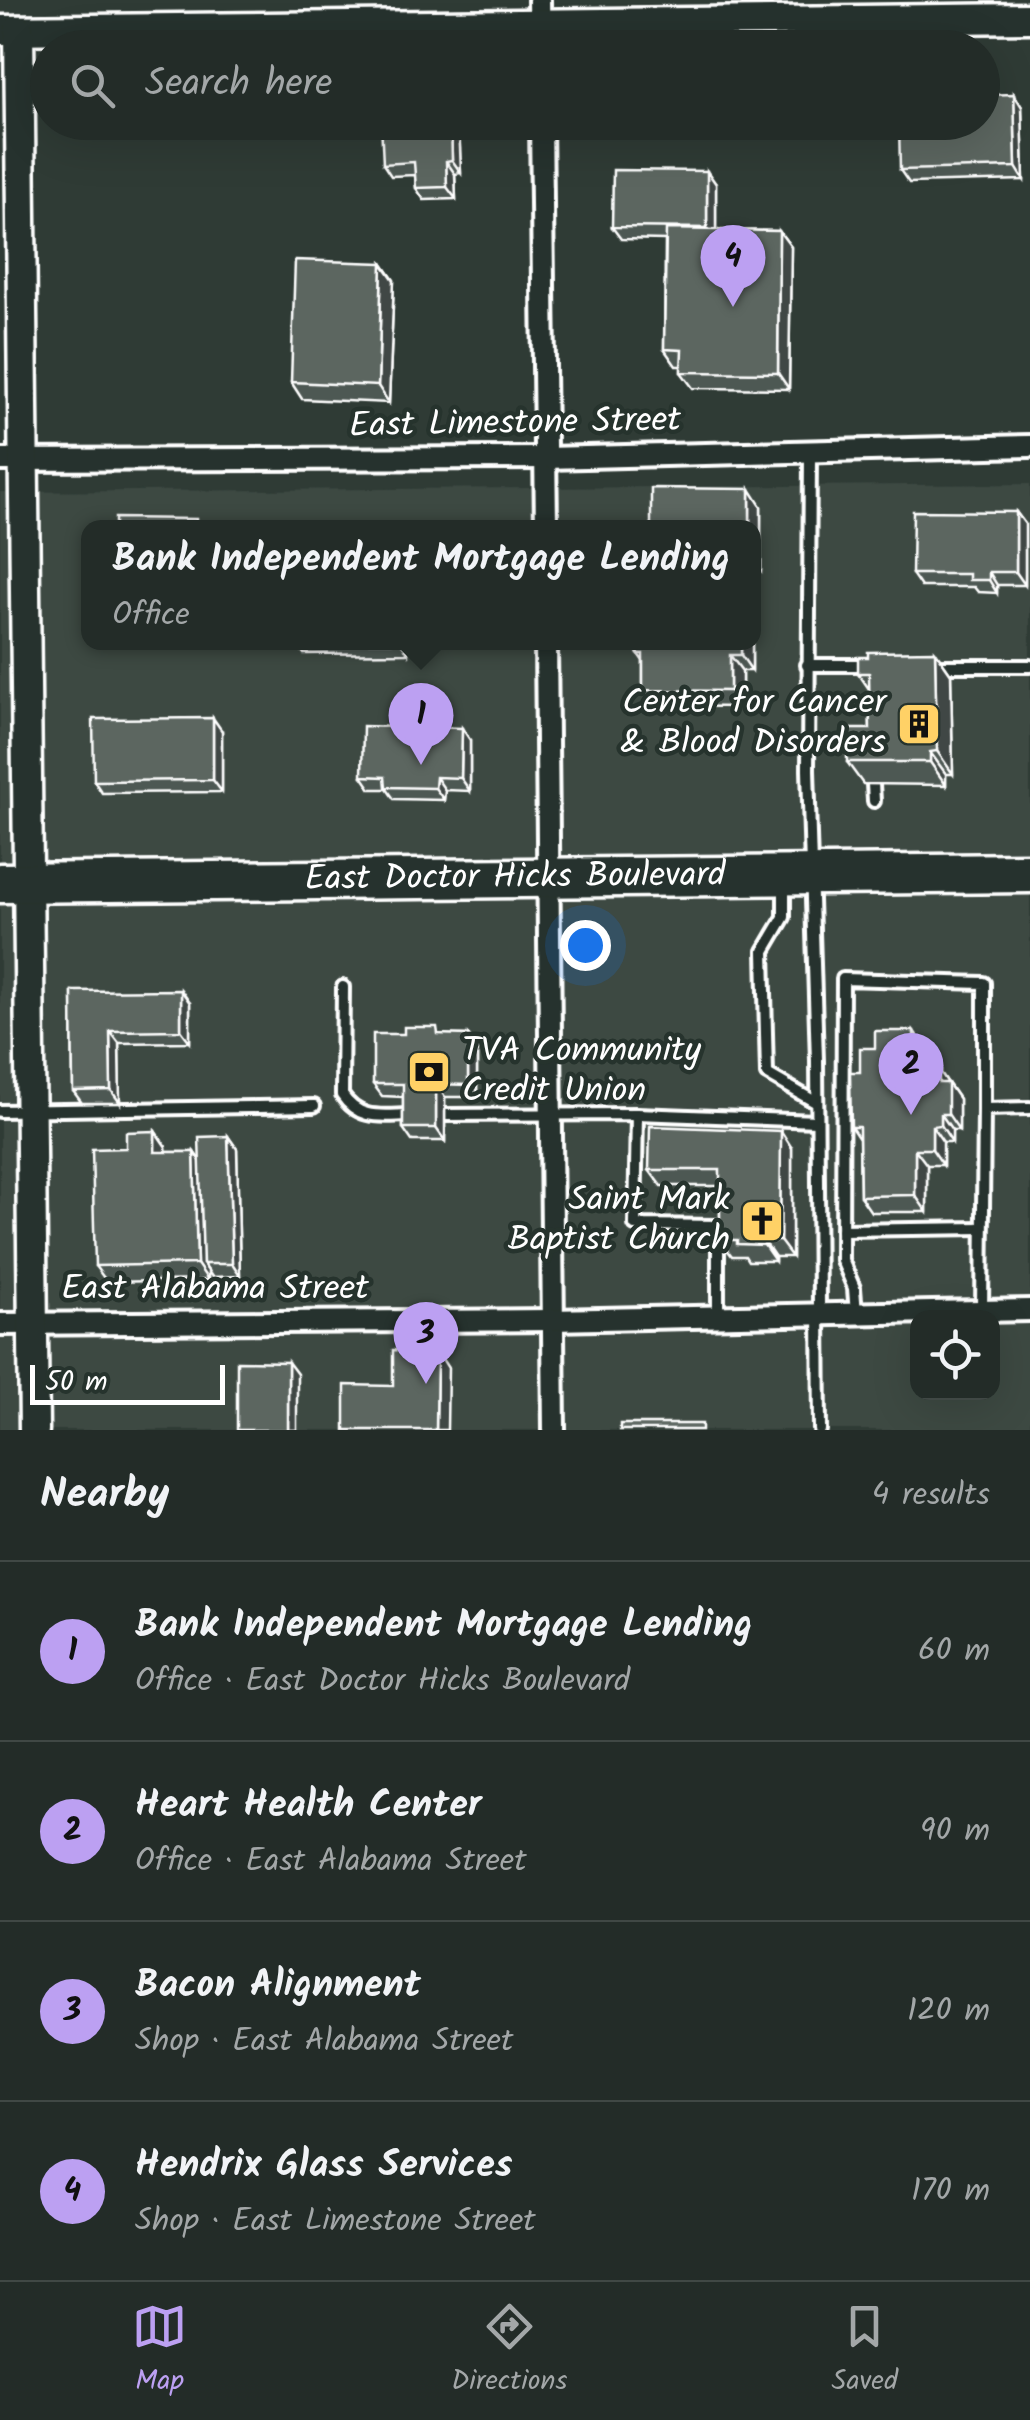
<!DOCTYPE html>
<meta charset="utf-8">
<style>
body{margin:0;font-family:Kalam,sans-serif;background:#2f3834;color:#f1f3f6}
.controls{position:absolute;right:30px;bottom:30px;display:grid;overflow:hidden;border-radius:20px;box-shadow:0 10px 40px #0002}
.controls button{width:90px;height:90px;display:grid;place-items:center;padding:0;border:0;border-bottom:2px solid #404845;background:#232c28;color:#f1f3f6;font:50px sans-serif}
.scale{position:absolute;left:30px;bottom:25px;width:195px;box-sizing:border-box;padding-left:10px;border:5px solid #fff;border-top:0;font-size:28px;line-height:35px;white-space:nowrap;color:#fff;-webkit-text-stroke:8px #26332d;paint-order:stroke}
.you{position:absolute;left:585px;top:945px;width:35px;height:35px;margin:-25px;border:8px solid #fff;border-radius:50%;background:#1a73e8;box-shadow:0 0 0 15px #1a73e833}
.badge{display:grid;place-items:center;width:65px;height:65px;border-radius:50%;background:#bca0f2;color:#111;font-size:32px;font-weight:700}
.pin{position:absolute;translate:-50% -82px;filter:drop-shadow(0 2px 5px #0008)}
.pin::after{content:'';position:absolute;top:52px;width:35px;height:30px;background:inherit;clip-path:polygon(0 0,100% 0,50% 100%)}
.popup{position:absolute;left:81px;top:520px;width:680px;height:130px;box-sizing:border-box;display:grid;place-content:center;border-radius:20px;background:#232c28;filter:drop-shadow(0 2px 8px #0005);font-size:32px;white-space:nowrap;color:#a3a7a8}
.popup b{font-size:38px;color:#f1f3f6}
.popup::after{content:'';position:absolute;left:50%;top:100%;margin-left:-20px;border:20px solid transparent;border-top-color:#232c28}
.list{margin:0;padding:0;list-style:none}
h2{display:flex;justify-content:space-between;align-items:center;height:130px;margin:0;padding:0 40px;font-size:42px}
h2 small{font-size:32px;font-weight:400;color:#a3a7a8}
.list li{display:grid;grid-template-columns:65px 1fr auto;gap:30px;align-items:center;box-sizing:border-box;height:180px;padding:0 40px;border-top:2px solid #404845}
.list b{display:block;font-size:38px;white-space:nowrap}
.list p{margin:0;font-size:32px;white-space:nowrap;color:#a3a7a8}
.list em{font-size:32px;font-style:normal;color:#a3a7a8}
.icon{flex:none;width:55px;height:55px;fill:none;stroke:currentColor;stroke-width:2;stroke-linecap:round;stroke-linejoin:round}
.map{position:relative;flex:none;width:1030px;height:1430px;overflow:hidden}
.search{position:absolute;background:#232c28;box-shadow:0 10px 40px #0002;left:30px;right:30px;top:30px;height:110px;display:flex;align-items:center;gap:25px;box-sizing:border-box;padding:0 35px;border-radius:55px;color:#a3a7a8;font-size:38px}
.sheet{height:850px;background:#232c28}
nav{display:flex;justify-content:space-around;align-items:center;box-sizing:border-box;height:140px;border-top:2px solid #404845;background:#232c28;font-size:28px;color:#a3a7a8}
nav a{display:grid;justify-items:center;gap:5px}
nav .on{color:#bca0f2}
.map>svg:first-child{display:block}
</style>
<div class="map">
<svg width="1030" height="1430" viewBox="0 0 1030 1430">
<rect width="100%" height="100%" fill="#2f3b35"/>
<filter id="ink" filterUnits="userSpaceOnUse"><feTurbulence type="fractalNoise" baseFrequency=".01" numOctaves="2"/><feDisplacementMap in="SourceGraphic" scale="20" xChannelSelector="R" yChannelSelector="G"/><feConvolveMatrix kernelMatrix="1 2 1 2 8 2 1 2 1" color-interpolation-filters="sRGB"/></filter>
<g filter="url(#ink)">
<!-- built -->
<path fill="#3c4842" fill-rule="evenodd" d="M1030,484V1430H0V492ZM89,528H754V642H89ZM918,1318H992V1392H918Z"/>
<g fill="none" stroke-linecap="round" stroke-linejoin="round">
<!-- lane casing -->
<g stroke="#fff" stroke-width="18">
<g id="lane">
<polyline points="810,452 808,770 817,1061 820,1430"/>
<polyline points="807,665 869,665"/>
<polyline points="936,666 1030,666"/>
<polyline points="873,784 874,801"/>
<polyline points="784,883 784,917 764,951 767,1074 817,1103"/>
<path d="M343,987L342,1095C360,1122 383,1115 412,1115"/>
<polyline points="0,1111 314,1106"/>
<polyline points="637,1114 635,1225 718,1226 718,1315"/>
<polyline points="445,1115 637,1114 817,1121"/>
<polyline points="842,1230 982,1228"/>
<polyline points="982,1310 984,1109 1030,1108"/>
<polyline points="856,1314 854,1288 842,1260 843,979 984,983 984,1109"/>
</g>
</g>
<!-- street casing -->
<g stroke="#fff" stroke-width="28">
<g id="street">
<polyline points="539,0 540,48"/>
<polyline points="541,122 546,528"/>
<polyline points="0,460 546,458 1030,446"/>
<polyline points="546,642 554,1430"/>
<polyline points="0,1324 552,1320 1030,1310"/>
</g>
</g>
<!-- secondary casing -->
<g stroke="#fff" stroke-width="35">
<g id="secondary">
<polyline points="1,30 1030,18"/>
<polyline points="19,30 34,1430"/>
</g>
</g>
<!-- highway casing -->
<g stroke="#fff" stroke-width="45">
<g id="highway">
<path id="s1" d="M0,883L1030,873"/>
</g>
</g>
<!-- lane -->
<use href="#lane" stroke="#26332d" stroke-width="10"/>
<!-- street -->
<use href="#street" stroke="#26332d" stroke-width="20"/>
<!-- secondary -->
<use href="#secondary" stroke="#26332d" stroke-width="28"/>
<!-- highway -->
<use href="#highway" stroke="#26332d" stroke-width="38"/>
</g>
<!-- wall -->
<g fill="#4e5853" stroke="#fff" stroke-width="2.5">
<polygon points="1014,94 1022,107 1024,180 909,183 900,170"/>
<polygon points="459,122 461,173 455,174 456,199 424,200 416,188 415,175 391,176 383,164"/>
<polygon points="716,184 716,230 779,231 791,247 789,389 693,388 681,372 681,366 676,366 664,349 665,240 621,239 612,227"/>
<polygon points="382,263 394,280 389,403 302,399 291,382"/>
<polygon points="761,506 761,570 754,570 754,528"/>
<polygon points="1016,512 1025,524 1025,585 997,585 997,593 978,592 974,587 921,587 912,574"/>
<polygon points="125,642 274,642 274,645 126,644"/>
<polygon points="296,642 408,642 408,653 304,654"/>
<polygon points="752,642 752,671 742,671 742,707 655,706 643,690 643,661 638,654"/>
<polygon points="935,651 951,674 953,774 946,774 946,785 863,784 847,762 870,729 869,689 858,673 868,657"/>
<polygon points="432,727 470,740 470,791 445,790 444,800 394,799 387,789 371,789 362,776"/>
<polygon points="222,731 222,792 102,793 94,781"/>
<polygon points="72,991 190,1003 190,1042 119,1043 120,1103 82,1103 73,1091"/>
<polygon points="443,1035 468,1035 477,1048 477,1097 445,1097 445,1141 412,1141 403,1128 403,1097 382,1096 373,1084"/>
<polygon points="925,1048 941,1064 941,1073 959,1099 959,1130 952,1130 952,1142 943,1142 943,1165 927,1165 927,1212 871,1212 860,1196 859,1139 851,1127 860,1072"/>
<polygon points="155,1131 166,1147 166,1152 194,1152 200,1161 228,1136 237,1149 240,1276 212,1277 208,1271 208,1280 107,1282 95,1266 126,1148"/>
<polygon points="792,1148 792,1257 775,1257 775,1261 748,1261 745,1256 732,1256 720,1240 720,1186 661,1186 649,1170"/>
</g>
<!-- shaded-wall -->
<g fill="#404744" stroke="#fff" stroke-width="2.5">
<polygon points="1014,94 1022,107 1024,180 1016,167"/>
<polygon points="451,122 459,122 461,173 452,160"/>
<polygon points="446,161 455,174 456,199 447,187"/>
<polygon points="707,171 716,184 716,240 707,228"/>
<polygon points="779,231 791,247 789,389 778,373"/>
<polygon points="382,263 394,280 389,403 378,386"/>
<polygon points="750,489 761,506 761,570 754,560 754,528 750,528"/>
<polygon points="1016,512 1025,524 1025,585 1016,572"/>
<polygon points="989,572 997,585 997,593 989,580"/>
<polygon points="401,642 408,642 408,653"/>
<polygon points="741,642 752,642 752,671 741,655"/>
<polygon points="935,651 951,674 953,774 937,751"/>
<polygon points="730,655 742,671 742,707 730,691"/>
<polygon points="423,715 432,728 423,727"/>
<polygon points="213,718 222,731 222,792 213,780"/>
<polygon points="462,728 470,740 470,791 461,778"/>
<polygon points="930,752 946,774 946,785 930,762"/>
<polygon points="436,777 445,790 444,800 435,788"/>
<polygon points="181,990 190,1003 190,1042 181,1030"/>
<polygon points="110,1031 119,1043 120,1103 111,1090"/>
<polygon points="914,1031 925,1047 925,1064 914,1048"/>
<polygon points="468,1035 477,1048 477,1097 468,1085"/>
<polygon points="929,1048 941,1064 941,1073 959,1099 959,1130 948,1114 930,1071"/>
<polygon points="436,1084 445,1097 445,1141 436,1128"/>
<polygon points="941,1114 952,1130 952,1142 941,1125"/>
<polygon points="932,1126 943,1142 943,1165 932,1149"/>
<polygon points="155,1131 166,1147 167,1169 155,1152"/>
<polygon points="781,1131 792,1148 792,1257 780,1241"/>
<polygon points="228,1136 237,1149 240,1276 232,1264"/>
<polygon points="915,1149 927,1165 927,1212 915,1195"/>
<polygon points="194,1152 205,1168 203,1264 208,1271 208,1280 197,1264"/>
<polygon points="764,1241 775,1257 775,1261 764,1245"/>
<polygon points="437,1351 448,1368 447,1430 436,1430"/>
<polygon points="288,1362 297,1374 297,1430 288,1430"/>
</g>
<!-- building -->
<g fill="#5b6661" stroke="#fff" stroke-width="2.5">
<polygon points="1014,94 1016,167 900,170 899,122 982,122 982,95"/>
<polygon points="381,122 451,122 452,160 446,161 447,187 416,188 414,162 383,164"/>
<polygon points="613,170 707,171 707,228 612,227"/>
<polygon points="666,229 779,231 778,373 681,372 682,350 664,349"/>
<polygon points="295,260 382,263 378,386 291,382"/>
<polygon points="651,488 750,489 750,528 651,528"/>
<polygon points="913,511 1016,512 1016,572 989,572 989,580 969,580 969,574 912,574"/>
<polygon points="115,518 196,519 196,528 115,528"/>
<polygon points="638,642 741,642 741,655 730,655 730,691 643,690 643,654 638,654"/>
<polygon points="935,651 937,751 930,752 930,762 847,762 847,729 870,729 869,673 858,673 858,657 868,657 868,652"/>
<polygon points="401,715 423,715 423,727 462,728 461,778 436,777 435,788 386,787 385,777 362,776 363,726 400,727"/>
<polygon points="213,718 213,780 94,781 93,719"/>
<polygon points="181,990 181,1030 110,1031 111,1090 73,1091 72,991"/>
<polygon points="404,1027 437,1027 438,1034 468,1035 468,1085 436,1084 436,1128 403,1128 403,1084 373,1084 373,1034 404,1034"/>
<polygon points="875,1031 914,1031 914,1048 929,1048 930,1071 939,1071 939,1083 948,1083 948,1114 941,1114 941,1125 932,1126 932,1149 915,1149 915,1195 860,1196 859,1127 851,1127 850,1072 860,1072 860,1048 875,1048"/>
<polygon points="650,1126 781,1131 780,1241 764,1241 764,1245 737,1244 737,1240 720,1240 720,1170 649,1170"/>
<polygon points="155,1131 155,1152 194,1152 197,1264 95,1266 92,1149 126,1148 126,1132"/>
<polygon points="228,1136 232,1264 203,1264 199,1137"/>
<polygon points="393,1350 437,1351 436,1430 345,1430 345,1385 393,1386"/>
<polygon points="237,1361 288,1362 288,1430 237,1430"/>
<rect x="620" y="1424" width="82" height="6"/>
</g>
</g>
<!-- icons -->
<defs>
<g id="building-square" transform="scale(2.25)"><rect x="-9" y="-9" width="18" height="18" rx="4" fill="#ffd166" stroke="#26332d"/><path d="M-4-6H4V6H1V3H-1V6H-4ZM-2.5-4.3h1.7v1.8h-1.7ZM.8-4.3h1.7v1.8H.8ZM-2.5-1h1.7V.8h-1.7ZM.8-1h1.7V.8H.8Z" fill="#111"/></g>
<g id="bank-square" transform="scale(2.25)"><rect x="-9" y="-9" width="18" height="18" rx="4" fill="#ffd166" stroke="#26332d"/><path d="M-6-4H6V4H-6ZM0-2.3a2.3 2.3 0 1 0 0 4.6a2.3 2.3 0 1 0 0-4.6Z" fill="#111"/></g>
<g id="church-square" transform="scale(2.25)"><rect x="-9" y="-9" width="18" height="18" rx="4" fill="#ffd166" stroke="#26332d"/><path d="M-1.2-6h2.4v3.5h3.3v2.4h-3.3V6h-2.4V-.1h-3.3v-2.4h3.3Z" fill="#111"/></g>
</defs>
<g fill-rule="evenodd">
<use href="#building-square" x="919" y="724"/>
<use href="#bank-square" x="429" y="1072"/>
<use href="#church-square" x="762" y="1221"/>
</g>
<g text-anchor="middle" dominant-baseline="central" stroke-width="9" stroke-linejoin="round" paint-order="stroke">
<!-- street labels -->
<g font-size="35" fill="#fff" stroke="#26332d">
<text transform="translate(515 424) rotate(-1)">East Limestone Street</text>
<text stroke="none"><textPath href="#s1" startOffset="515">East Doctor Hicks Boulevard</textPath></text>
<text x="215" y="1290">East Alabama Street</text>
</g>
<!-- poi labels -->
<g font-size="35" fill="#fff" stroke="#26332d" text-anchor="end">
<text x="886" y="704">Center for Cancer<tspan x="886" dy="40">&amp; Blood Disorders</tspan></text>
<text x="462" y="1052" text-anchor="start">TVA Community<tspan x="462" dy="40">Credit Union</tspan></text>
<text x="730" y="1201">Saint Mark<tspan x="730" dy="40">Baptist Church</tspan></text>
</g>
</g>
</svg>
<div class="controls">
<button><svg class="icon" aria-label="locate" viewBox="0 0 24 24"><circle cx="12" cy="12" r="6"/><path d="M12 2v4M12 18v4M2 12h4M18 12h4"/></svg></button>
</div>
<div class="scale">50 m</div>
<div class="you"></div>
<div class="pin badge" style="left:421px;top:765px">1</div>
<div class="popup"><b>Bank Independent Mortgage Lending</b>Office</div>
<div class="pin badge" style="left:911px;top:1115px">2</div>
<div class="pin badge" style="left:426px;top:1384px">3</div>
<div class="pin badge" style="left:733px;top:307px">4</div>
<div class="search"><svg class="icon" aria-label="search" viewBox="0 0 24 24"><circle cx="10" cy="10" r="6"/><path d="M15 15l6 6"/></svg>Search here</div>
</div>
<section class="sheet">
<h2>Nearby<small>4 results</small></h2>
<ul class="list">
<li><span class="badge">1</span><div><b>Bank Independent Mortgage Lending</b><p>Office · East Doctor Hicks Boulevard</p></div><em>60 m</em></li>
<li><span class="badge">2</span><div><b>Heart Health Center</b><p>Office · East Alabama Street</p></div><em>90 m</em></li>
<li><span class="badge">3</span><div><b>Bacon Alignment</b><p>Shop · East Alabama Street</p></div><em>120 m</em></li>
<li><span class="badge">4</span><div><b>Hendrix Glass Services</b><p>Shop · East Limestone Street</p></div><em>170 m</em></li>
</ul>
</section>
<nav>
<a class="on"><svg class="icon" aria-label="map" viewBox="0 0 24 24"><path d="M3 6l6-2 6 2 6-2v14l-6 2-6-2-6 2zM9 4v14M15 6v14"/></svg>Map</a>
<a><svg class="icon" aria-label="directions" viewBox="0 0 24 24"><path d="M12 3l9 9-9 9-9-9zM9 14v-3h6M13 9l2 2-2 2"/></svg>Directions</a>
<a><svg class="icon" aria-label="saved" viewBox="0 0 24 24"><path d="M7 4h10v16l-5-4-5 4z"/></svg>Saved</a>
</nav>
